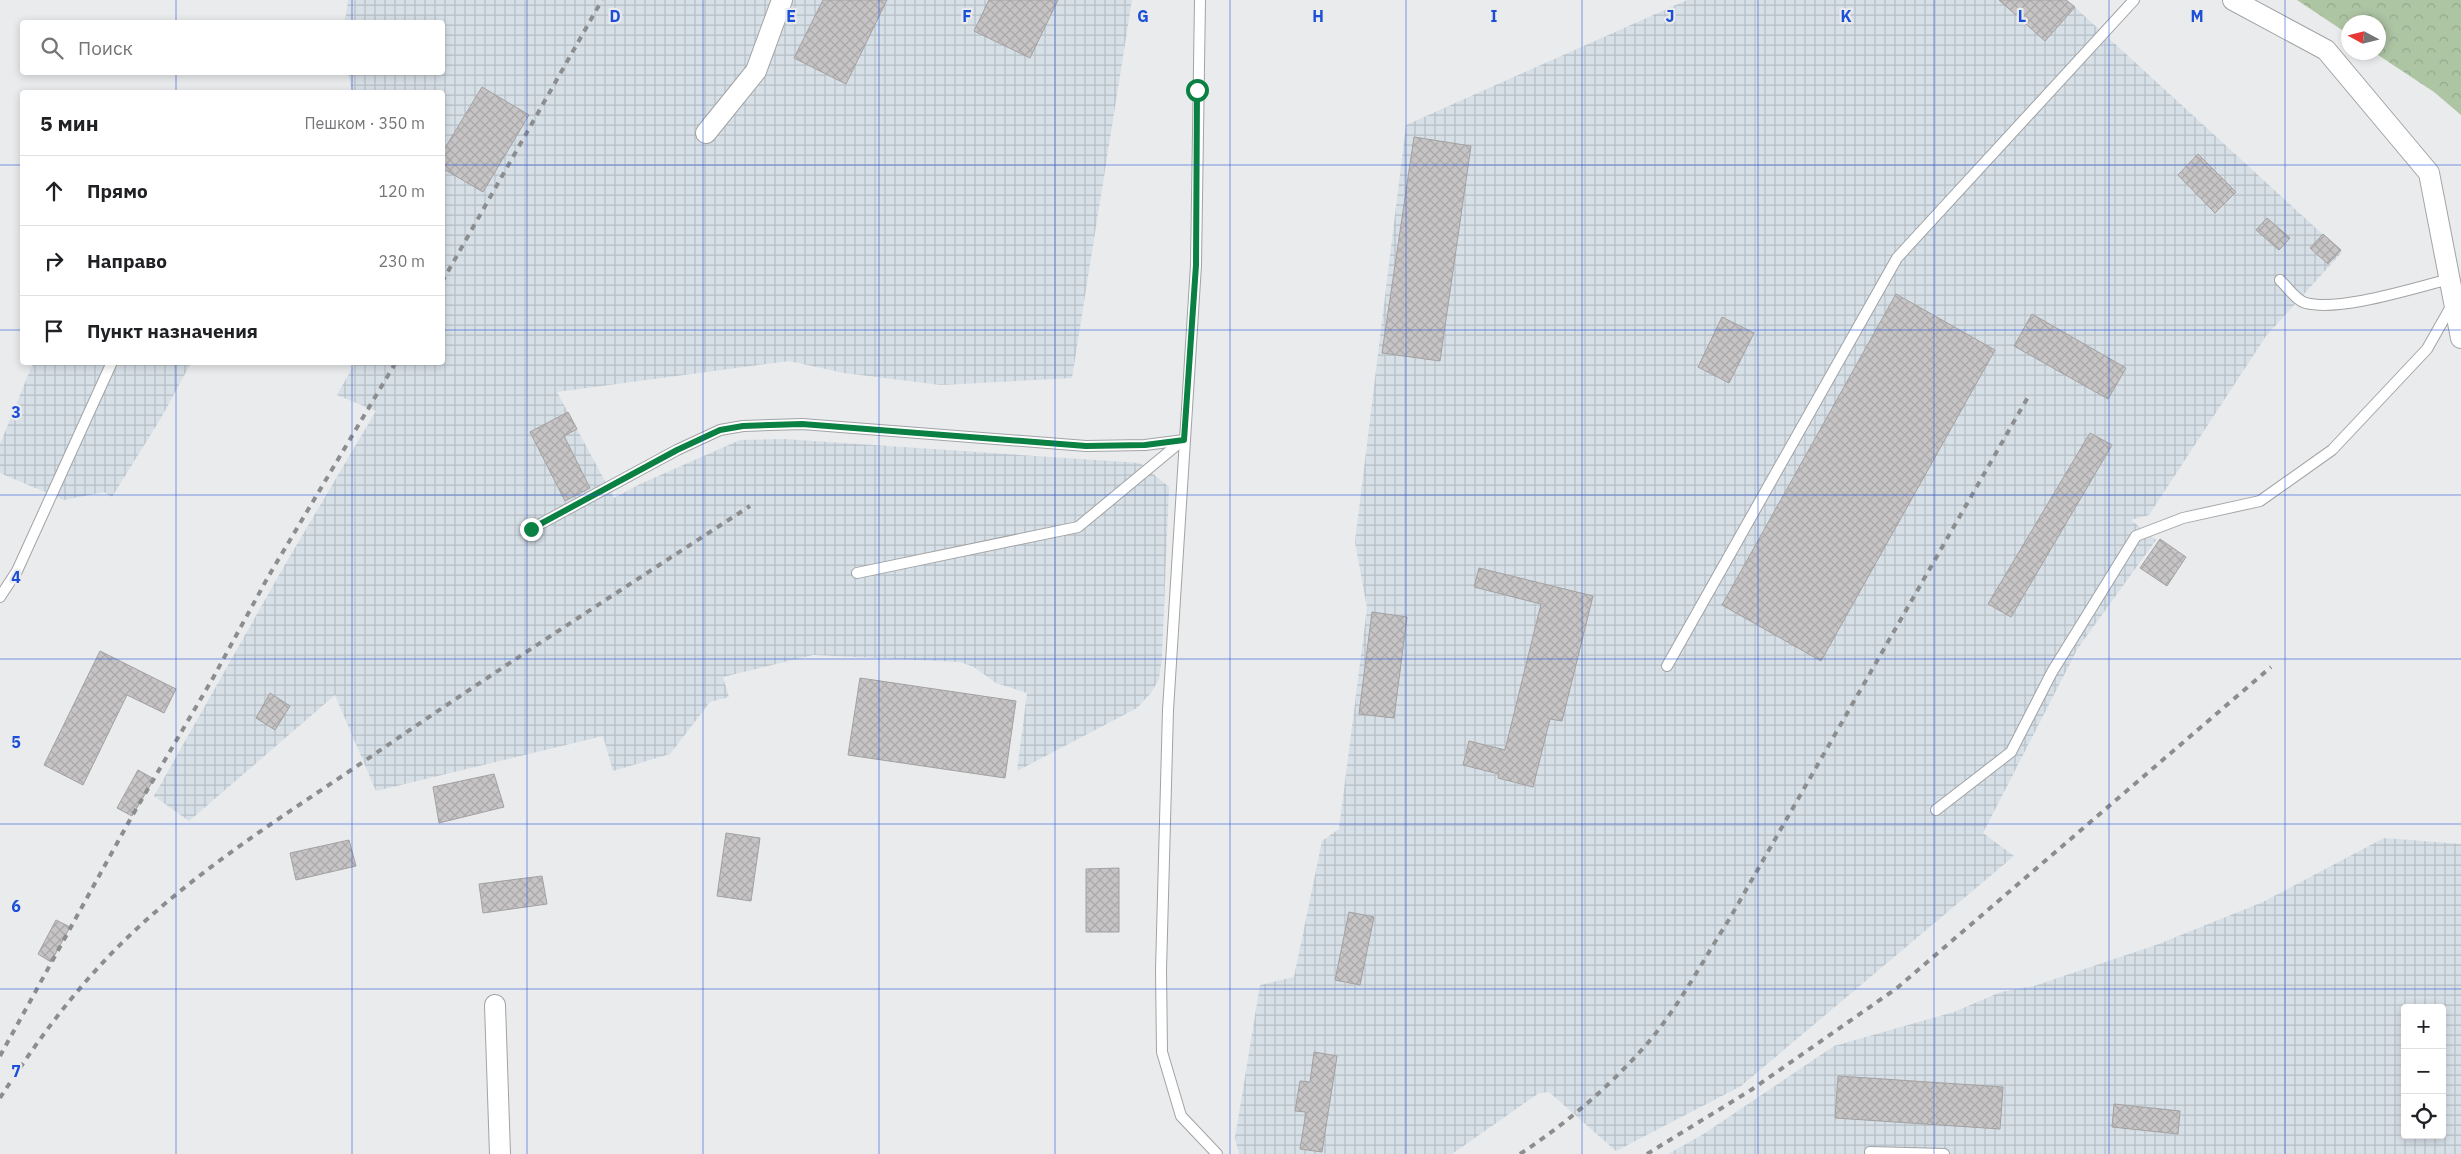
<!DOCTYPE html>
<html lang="ru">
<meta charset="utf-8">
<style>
body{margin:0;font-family:"IBM Plex Sans",sans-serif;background:#f6f6f6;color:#202124}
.controls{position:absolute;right:15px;bottom:15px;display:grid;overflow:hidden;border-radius:5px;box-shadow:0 2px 8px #0003}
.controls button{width:45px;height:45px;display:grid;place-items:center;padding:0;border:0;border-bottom:1px solid #e0e0e0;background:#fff;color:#202124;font:25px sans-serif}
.compass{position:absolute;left:2341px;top:15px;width:45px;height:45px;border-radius:50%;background:#fff;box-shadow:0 2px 8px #0003;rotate:277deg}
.stop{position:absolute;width:15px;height:15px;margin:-11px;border:4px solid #0b8043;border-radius:50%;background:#fff}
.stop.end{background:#0b8043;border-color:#fff;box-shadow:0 1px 5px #0008}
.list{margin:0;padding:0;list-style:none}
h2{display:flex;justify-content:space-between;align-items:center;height:65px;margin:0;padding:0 20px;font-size:21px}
h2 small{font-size:16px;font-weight:400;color:#757577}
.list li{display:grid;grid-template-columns:32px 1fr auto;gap:15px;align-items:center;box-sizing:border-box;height:70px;padding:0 20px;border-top:1px solid #e0e0e0}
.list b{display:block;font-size:19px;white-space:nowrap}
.list em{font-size:16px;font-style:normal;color:#757577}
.icon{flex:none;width:28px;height:28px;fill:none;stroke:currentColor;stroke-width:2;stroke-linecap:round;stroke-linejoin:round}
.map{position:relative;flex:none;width:2461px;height:1154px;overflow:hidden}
.search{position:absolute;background:#fff;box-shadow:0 2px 8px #0003;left:20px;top:20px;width:425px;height:55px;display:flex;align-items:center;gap:12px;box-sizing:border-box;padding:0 18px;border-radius:5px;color:#757577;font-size:19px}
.panel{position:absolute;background:#fff;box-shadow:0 2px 8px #0003;left:20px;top:90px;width:425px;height:275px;border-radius:5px}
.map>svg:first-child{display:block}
</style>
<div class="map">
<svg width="2461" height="1154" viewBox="0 0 2461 1154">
<defs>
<pattern id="industrial-grid" width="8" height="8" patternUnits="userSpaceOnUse" patternTransform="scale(1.25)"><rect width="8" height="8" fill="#d7dfe7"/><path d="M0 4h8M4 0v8" fill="none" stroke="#b8bfc6"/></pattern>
<pattern id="forest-crowns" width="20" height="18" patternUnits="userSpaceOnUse" patternTransform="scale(1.25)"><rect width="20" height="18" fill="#aec5a4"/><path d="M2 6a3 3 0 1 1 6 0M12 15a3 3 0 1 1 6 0" fill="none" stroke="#95a98d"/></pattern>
<pattern id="building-cross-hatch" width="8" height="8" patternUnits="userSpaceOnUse" patternTransform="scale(1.25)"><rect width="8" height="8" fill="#c6c4c5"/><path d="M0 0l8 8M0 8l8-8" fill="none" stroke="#aaa8a9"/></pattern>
</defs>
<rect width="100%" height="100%" fill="#e9ebed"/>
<!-- industrial -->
<g fill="url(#industrial-grid)" fill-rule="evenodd">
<polygon points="348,0 1132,0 1072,378 941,385 844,373 789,361 557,392 614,498 640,484 740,440 784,439 1140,463 1169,487 1162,657 1159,679 1151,693 1137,708 1017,771 1027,693 996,683 974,667 960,662 813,655 723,677 729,697 710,702 670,754 613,771 603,736 376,791 335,695 189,821 154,796 283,568 376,411 337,395 355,363 442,362 442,92 352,92 348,73 442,72 442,22 345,22"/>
<polygon points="1687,0 2067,0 2342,252 2266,336 2149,515 2131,520 2156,540 2078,648 1983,833 2014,856 1741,1086 1616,1151 1549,1092 1539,1093 1452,1154 1239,1154 1235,1138 1260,985 1294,977 1322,841 1339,829 1367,608 1355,542 1406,125"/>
<polygon points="33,363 191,363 161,418 112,497 104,492 64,500 0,473 0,444"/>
<path d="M2384,838L2461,844V1154H1668L1702,1135L1834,1046L1954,1012L2001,992L2034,986L2156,945L2263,902ZM2405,1008H2442V1135H2405Z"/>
</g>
<!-- forest -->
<polygon fill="url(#forest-crowns)" points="2297,0 2461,0 2461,115 2434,92 2375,53 2378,52 2378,22 2348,22 2348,34"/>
<!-- building -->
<g fill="url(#building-cross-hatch)" stroke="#a3a1a2">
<polygon points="823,0 887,0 846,84 794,58"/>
<polygon points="989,0 1058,0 1030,58 974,31"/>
<polygon points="1999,0 2066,0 2075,7 2045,41"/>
<polygon points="482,87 529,115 483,192 442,168 442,153"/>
<polygon points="1414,137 1471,146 1440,361 1382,353"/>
<polygon points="2198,154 2236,192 2215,213 2178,175"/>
<polygon points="2267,218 2290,238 2279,250 2256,230"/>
<polygon points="2323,234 2341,250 2328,264 2310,248"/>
<polygon points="1896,294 1995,350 1821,661 1722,605"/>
<polygon points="2032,314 2126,368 2108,399 2014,346"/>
<polygon points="1722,317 1754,333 1729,383 1698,367"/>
<polygon points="568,412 577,429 564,436 590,488 565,501 530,432"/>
<polygon points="2090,433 2112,445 2011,617 1988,604"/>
<polygon points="2160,539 2186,557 2167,586 2140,568"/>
<polygon points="1479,568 1593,596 1562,721 1550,719 1533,787 1498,778 1499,774 1463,765 1469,741 1505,750 1541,604 1474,587"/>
<polygon points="1372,612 1407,617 1394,718 1359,714"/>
<polygon points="100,651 176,689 164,713 127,695 83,785 44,765"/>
<polygon points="860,678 1016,701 1005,778 848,755"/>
<polygon points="270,693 290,706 275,730 256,718"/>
<polygon points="138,770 154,779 132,816 117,808"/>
<polygon points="494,774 504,807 439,823 433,787"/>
<polygon points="726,833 760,838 751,901 717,896"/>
<polygon points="349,840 356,866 296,880 290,853"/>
<polygon points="1119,868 1119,932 1086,932 1086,869"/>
<polygon points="542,876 547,904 483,913 479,884"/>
<polygon points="1349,912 1374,917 1360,985 1335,980"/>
<polygon points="56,920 70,927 51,962 38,954"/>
<polygon points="1314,1052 1337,1056 1322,1152 1300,1149 1306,1112 1295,1111 1300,1081 1310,1082"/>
<polygon points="1838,1076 2003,1087 2000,1129 1835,1118"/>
<polygon points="2114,1104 2180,1111 2178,1134 2112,1127"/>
</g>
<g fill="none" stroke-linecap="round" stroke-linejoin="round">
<!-- service casing -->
<g stroke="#a1a3a5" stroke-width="12">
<g id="service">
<polyline points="1200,0 1196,265 1168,710 1161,970 1162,1052 1181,1116 1217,1154"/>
<path d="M2280,280C2287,287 2297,301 2306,303C2340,312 2414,288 2450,279"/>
<polyline points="531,529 677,450 720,430 743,426 802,424 1086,446 1145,445 1184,440"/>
<polyline points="857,573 1078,527 1183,440"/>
<polyline points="0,597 17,571 112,362"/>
<polyline points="1667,666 1897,258 2134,0"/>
<polyline points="1936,810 2011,752 2052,672 2136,536 2183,518 2260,501 2332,450 2427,349 2453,303"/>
<polyline points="1870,1152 1944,1154"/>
</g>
</g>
<!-- minor casing -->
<g stroke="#a1a3a5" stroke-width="22">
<g id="minor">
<polyline points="2233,0 2326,50 2429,173 2461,338"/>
<polyline points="706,133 756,71 782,0"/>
<polyline points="495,1005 500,1154"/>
</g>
</g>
<!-- service -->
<use href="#service" stroke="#fff" stroke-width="10"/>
<!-- minor -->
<use href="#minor" stroke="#fff" stroke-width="20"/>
<!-- rail -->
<g stroke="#8c8d8e" stroke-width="4" stroke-dasharray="6 6" stroke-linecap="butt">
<polyline points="442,282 602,0"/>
<polyline points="0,1056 132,816 213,678 268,577 396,362"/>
<path d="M0,1098C36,1042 78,985 126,939C202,865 295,809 382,749C503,666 627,586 750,506"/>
<path d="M1520,1154C1567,1123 1609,1087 1646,1045C1679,1007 1703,960 1730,918L2028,397"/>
<polyline points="1647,1154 1751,1090 1897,988 2271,667"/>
</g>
</g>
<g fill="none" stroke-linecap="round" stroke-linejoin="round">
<!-- route -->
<polyline stroke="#0b8043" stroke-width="6" points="531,529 677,450 720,430 743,426 802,424 1086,446 1145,445 1184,440 1196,265 1197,90"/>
</g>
<!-- grid -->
<path fill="none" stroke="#1d4ed8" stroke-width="1" stroke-opacity="0.55" d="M176,0V22M352,0V22M527,0V1154M703,0V1154M879,0V1154M1055,0V1154M1230,0V1154M1406,0V1154M1582,0V1154M1758,0V1154M1934,0V1154M2109,0V1154M2285,0V1154M176,72V92M352,72V92M0,165H22M442,165H2461M0,330H22M442,330H2461M176,362V1154M352,362V1154M0,495H2461M0,659H2461M0,824H2461M0,989H2461"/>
<g font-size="16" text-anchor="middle" font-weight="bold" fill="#1d4ed8" stroke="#e9ebed" stroke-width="4.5" stroke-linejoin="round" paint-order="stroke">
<text x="615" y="22">D</text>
<text x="791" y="22">E</text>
<text x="967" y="22">F</text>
<text x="1143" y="22">G</text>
<text x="1318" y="22">H</text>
<text x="1494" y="22">I</text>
<text x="1670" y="22">J</text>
<text x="1846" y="22">K</text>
<text x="2022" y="22">L</text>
<text x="2197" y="22">M</text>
<text x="16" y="418">3</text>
<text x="16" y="583">4</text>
<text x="16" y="748">5</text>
<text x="16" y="912">6</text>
<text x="16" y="1077">7</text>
</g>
</svg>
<div class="controls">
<button>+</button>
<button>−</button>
<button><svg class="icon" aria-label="locate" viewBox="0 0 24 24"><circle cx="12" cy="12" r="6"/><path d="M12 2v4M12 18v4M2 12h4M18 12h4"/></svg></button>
</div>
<svg class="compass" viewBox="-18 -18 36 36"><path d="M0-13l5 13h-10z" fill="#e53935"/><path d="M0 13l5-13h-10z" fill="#757577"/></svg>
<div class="stop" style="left:1197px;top:90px"></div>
<div class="stop end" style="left:531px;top:529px"></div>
<div class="search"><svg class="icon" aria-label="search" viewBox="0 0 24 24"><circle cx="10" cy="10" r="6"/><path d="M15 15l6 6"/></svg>Поиск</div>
<section class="panel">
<h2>5 мин<small>Пешком · 350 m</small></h2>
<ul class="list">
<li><svg class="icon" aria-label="ahead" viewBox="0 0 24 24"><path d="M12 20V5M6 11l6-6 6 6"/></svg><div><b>Прямо</b></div><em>120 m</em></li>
<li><svg class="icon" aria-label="right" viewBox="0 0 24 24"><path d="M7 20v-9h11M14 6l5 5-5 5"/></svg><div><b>Направо</b></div><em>230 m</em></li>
<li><svg class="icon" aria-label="arrive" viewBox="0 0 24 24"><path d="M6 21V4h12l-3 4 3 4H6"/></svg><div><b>Пункт назначения</b></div></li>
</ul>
</section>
</div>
